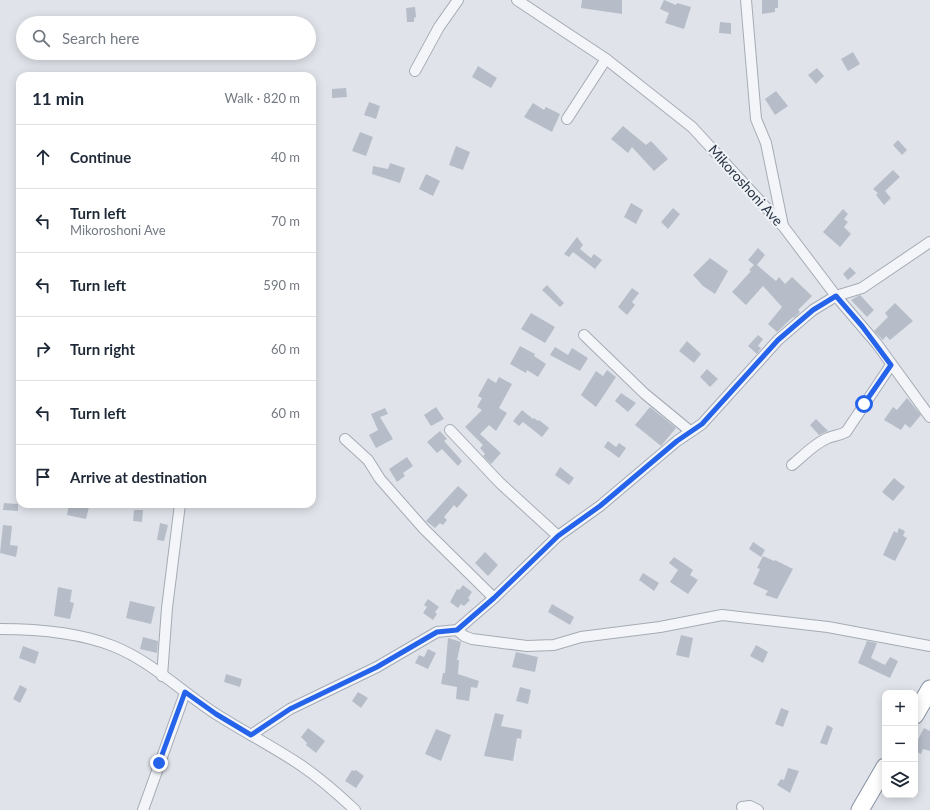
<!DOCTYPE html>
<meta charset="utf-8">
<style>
body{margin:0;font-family:Lato,sans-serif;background:#f6f6f7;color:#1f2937}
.controls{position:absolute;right:12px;bottom:12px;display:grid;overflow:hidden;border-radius:8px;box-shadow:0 2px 10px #0003}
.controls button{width:36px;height:36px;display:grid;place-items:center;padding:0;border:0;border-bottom:1px solid #e0e1e3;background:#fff;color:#1f2937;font:20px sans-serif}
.stop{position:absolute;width:12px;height:12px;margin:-9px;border:3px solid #2563eb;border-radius:50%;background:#fff}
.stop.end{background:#2563eb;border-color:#fff;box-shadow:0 1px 4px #0008}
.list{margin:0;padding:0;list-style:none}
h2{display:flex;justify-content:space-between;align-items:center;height:52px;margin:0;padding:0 16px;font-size:17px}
h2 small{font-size:13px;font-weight:400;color:#747a83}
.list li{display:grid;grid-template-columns:26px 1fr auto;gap:12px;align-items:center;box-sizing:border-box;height:64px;padding:0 16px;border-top:1px solid #e0e1e3}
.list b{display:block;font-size:15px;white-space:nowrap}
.list p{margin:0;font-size:13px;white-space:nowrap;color:#747a83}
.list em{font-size:13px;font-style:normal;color:#747a83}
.icon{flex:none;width:22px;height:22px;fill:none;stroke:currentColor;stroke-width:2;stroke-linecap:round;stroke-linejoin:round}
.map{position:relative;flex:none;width:930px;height:810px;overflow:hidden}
.search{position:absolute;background:#fff;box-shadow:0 2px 10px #0003;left:16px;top:16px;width:300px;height:44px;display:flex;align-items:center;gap:10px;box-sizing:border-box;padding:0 14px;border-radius:22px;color:#747a83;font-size:15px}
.panel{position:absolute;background:#fff;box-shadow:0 2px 10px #0003;left:16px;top:72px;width:300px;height:436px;border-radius:12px}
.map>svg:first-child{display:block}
</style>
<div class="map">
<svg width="930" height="810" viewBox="0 0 930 810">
<rect width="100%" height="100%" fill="#e0e4ea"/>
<!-- building -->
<g fill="#b6bdc8">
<polygon points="582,0 622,0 622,14 581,8"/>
<polygon points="664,0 676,5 677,3 691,7 684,29 665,23 669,13 660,9"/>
<polygon points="762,0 778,0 778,8 775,8 775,12 762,14"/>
<polygon points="415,7 416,17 414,18 414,22 407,22 406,8"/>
<polygon points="720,22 731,23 731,34 719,33"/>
<polygon points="853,52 860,64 848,71 841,59"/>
<polygon points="478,66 497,78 491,88 472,77"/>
<polygon points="817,68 824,76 816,84 808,75"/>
<polygon points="346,88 347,97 332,98 332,89"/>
<polygon points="776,91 788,106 775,115 765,99"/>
<polygon points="369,102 380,106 376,119 364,115"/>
<polygon points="533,103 544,110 546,107 560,114 552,132 524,117"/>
<polygon points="623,126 646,145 651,141 668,159 654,171 632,147 628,153 611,139"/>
<polygon points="360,132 373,137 366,156 352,151"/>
<polygon points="898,140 907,150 902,155 893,145"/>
<polygon points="456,146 470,152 463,170 449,165"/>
<polygon points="390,163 405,168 400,183 372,174 373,166 388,169"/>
<polygon points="893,170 900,177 885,191 891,198 884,205 876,195 878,193 873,189"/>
<polygon points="426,174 440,181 433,196 419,189"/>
<polygon points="631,203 643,210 636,224 624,217"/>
<polygon points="673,208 680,214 668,229 661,222"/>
<polygon points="843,209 848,214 844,219 848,222 844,227 851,234 840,247 823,232"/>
<polygon points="577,237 583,245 580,249 591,258 594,254 602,260 595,269 573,252 569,257 564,254"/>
<polygon points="758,248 765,255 757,265 771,277 776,281 779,277 785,284 792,277 812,296 798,310 800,312 794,318 793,317 777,332 768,324 782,307 763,286 746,305 732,292 751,271 749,270 754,265 748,260"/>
<polygon points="710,258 728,271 715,294 703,286 693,275"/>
<polygon points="850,267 856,273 848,280 843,274"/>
<polygon points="547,285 564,303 560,307 542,290"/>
<polygon points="632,288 639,293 632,302 635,305 627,315 618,307"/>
<polygon points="860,295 874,310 867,317 851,300"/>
<polygon points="895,303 913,321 890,340 886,336 883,340 874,331 888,317 885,313"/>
<polygon points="531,313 555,327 545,343 521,329"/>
<polygon points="758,335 763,339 758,346 761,348 757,354 748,346"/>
<polygon points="687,341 701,354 694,363 679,351"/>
<polygon points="520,346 535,354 534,356 546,364 538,377 527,370 526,373 510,364"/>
<polygon points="555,347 568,355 572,348 588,358 580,371 550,355"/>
<polygon points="707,369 718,379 710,387 700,377"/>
<polygon points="607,370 616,377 596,407 581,395 596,371 603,376"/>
<polygon points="499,377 512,384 499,408 507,413 496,431 489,425 480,434 501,453 491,464 483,456 485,454 480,448 483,445 465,427 482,410 477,407 482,398 478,396 488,378 496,383"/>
<polygon points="621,393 636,403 628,412 615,401"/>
<polygon points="907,398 921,415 910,428 905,424 901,430 884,420 893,407 897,410"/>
<polygon points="436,407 444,419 431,426 424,415"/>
<polygon points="650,407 676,428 661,446 635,425"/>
<polygon points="385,408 388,414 380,417 393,439 376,448 369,435 378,430 371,414"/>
<polygon points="522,410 533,419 534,418 538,421 539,420 549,428 542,437 523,422 519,426 513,421"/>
<polygon points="816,419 828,431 819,435 810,425"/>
<polygon points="440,431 447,439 444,441 462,461 458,466 442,449 437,453 427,442"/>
<polygon points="608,441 616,447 619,443 626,448 619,458 604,447"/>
<polygon points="407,457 413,466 403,473 405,476 397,482 389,469"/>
<polygon points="560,467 574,478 569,485 555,475"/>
<polygon points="894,478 905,487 893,501 882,492"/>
<polygon points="458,486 468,495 457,508 454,505 444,517 447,520 443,525 440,523 435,528 426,521"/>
<polygon points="4,503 18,504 18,511 3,510"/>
<polygon points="69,504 89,507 86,519 67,515"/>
<polygon points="134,510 143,510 142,522 133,521"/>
<polygon points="160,523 168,525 164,541 157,540"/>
<polygon points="3,525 12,526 10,545 18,546 16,557 0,553"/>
<polygon points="899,528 905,531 903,536 907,538 895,561 883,555 894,531 897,533"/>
<polygon points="753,542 765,550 761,557 749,549"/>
<polygon points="485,552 498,565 488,576 475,563"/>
<polygon points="763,556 774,561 775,560 793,569 777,599 765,595 768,591 753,584 760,569 757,568"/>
<polygon points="674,557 693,570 690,575 698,580 688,594 670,582 678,570 669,563"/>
<polygon points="643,573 659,583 654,591 639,580"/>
<polygon points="463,585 472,592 468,598 470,600 464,606 461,604 458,608 450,602 457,589 459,590"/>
<polygon points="58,587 72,590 70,602 74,603 70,619 54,616"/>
<polygon points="428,599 439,607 435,612 437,614 433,620 423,613 427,607 424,605"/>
<polygon points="130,601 155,607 151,624 126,618"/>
<polygon points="552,604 574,617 570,625 548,612"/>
<polygon points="681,635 693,638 689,658 676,655"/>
<polygon points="143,637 158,641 157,653 140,649"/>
<polygon points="448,638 461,642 457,660 459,660 458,674 479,681 477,688 471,687 469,701 456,699 457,687 441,684 443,673 445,673"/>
<polygon points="867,641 877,643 871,658 885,665 890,657 898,661 890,678 858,663"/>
<polygon points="756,645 768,652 763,663 750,656"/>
<polygon points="23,646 39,652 35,664 19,658"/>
<polygon points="428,649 436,653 428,669 415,663 419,655 424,657"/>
<polygon points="516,652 538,657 535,672 512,667"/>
<polygon points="226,674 242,679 240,687 224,682"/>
<polygon points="20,685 27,689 20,703 13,699"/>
<polygon points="520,687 531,690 528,704 516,701"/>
<polygon points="358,692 368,698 361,708 352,701"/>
<polygon points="781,708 789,711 783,727 775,724"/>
<polygon points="495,713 504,715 501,726 522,730 521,739 517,738 513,761 484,756"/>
<polygon points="827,725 833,728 827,745 820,743"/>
<polygon points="308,728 325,741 316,753 306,745 307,743 301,737"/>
<polygon points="924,728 930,731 930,751 923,749 921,754 915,751 915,745"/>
<polygon points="436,729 451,735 441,761 425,754"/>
<polygon points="788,768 799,771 790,793 777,785 781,779 784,780"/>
<polygon points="352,770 354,771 356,770 364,776 356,788 345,781"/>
</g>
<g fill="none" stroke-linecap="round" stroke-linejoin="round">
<!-- minor casing -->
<g stroke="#a5abb5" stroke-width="12">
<g id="minor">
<polyline points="517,0 606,59 692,127 783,226 836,296 877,344 930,417"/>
<polyline points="746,0 756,119 766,143 783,226"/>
<polyline points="415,71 439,27 458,0"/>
<polyline points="567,119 606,59"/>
<polyline points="584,335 645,394 690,431"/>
<polyline points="450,430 500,483 558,536"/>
<polyline points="345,439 368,460 380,479 424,529 494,598"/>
<path d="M792,465C803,456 815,443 828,438C835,435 838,436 846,432L891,365"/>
<path d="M0,629C35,629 80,633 113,646C151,661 182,692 216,714C244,732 274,747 302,766C321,779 338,794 355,810"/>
<polyline points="457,630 464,636 472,639 527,646 554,645 581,637 660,627 722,615 828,627 930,646"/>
<polyline points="162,676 167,608 180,504"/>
<polyline points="251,735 290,709 377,667 437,632 457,630 494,598 558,536 600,506 677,441 702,424 778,340 813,310 836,296 862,288 930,242"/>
<polyline points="742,807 750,806 758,810"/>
<polyline points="143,810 185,693"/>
</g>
</g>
<!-- trunk casing -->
<g stroke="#8691a2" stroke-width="19">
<g id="trunk">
<polyline points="915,715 930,689"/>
<polyline points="860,810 885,767"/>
</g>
</g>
<!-- minor -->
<use href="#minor" stroke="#f3f5f8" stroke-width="10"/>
<!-- trunk -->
<use href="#trunk" stroke="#fff" stroke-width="17"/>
</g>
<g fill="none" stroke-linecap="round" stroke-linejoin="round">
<!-- route -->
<polyline stroke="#2563eb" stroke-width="5" points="159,763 185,692 216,714 251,735 290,709 377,667 437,632 457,630 494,598 558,536 600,506 677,441 702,424 778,340 813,310 836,296 862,326 891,365 864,404"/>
</g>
<g text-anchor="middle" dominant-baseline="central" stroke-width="4" stroke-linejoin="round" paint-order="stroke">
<!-- street labels -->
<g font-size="14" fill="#273243" stroke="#eff3f7">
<text transform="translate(746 185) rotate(48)">Mikoroshoni Ave</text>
</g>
</g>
</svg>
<div class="controls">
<button>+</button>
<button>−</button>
<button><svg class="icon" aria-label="layers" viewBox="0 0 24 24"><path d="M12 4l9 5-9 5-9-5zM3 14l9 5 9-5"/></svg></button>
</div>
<div class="stop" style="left:864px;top:404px"></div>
<div class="stop end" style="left:159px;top:763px"></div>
<div class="search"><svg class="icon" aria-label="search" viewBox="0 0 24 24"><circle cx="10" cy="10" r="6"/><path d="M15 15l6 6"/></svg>Search here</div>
<section class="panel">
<h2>11 min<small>Walk · 820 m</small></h2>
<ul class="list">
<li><svg class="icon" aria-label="ahead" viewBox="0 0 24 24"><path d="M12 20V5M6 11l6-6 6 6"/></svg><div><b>Continue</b></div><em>40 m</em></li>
<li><svg class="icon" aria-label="left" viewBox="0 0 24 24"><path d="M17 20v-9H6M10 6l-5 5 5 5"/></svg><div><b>Turn left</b><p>Mikoroshoni Ave</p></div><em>70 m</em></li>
<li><svg class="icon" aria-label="left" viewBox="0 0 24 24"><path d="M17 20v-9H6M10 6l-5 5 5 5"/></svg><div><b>Turn left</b></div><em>590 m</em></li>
<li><svg class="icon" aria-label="right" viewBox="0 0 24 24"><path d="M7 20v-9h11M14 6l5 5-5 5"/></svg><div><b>Turn right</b></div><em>60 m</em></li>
<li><svg class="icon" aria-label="left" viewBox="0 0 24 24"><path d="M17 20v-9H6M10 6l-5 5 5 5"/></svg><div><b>Turn left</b></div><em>60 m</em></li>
<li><svg class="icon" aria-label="arrive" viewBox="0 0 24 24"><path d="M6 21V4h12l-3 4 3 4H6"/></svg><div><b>Arrive at destination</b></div></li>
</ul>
</section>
</div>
